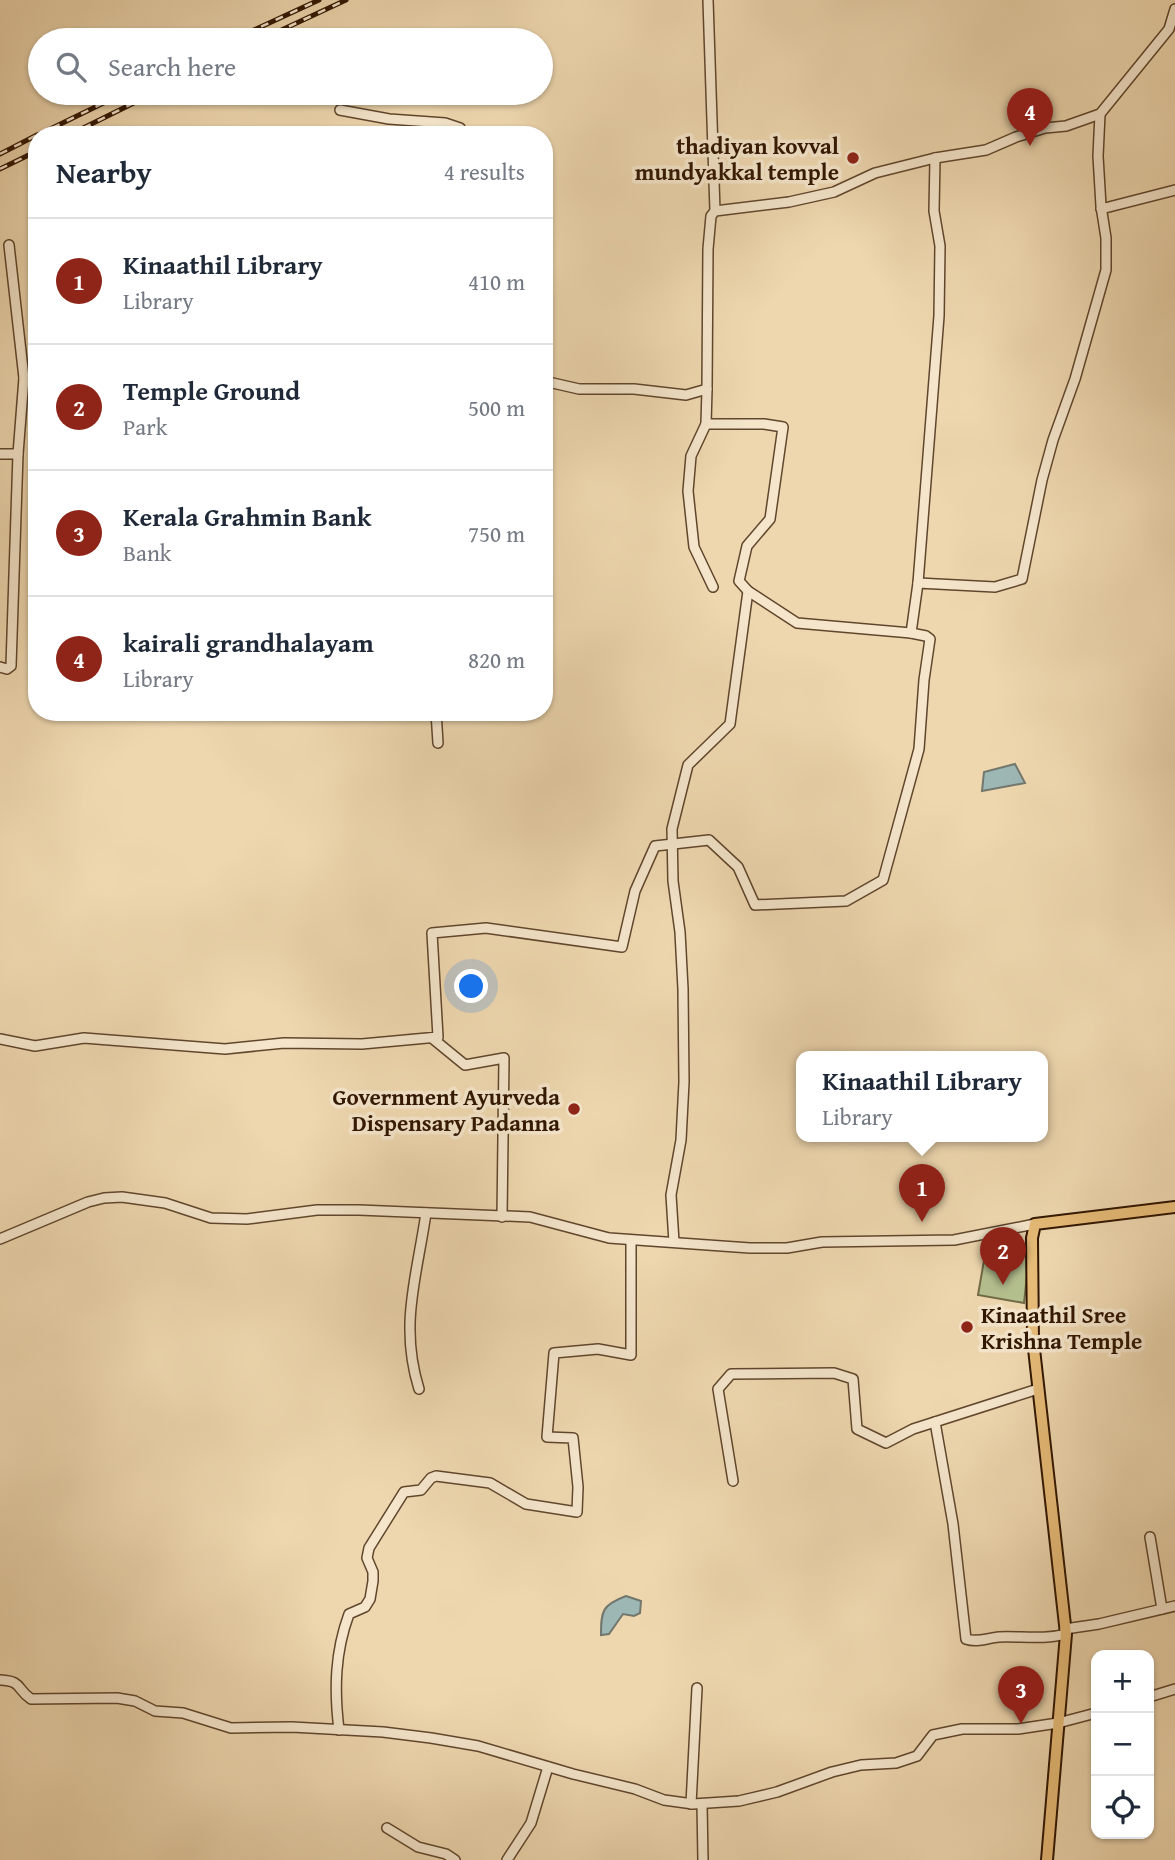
<!DOCTYPE html>
<meta charset="utf-8">
<style>
body{margin:0;font-family:"Gentium Book Plus",serif;background:#f6f6f7;color:#1f2937}
.controls{position:absolute;right:21px;bottom:21px;display:grid;overflow:hidden;border-radius:14px;box-shadow:0 2px 5px #0004}
.controls button{width:63px;height:63px;display:grid;place-items:center;padding:0;border:0;border-bottom:2px solid #e0e1e3;background:#fff;color:#1f2937;font:35px sans-serif}
.you{position:absolute;left:472px;top:987px;width:24px;height:24px;margin:-18px;border:5px solid #fff;border-radius:50%;background:#1a73e8;box-shadow:0 0 0 10px #1a73e833}
.badge{display:grid;place-items:center;width:46px;height:46px;border-radius:50%;background:#8f2418;color:#fff;font-size:23px;font-weight:700}
.pin{position:absolute;translate:-50% -58px;filter:drop-shadow(0 2px 4px #0008)}
.pin::after{content:'';position:absolute;top:37px;width:24px;height:21px;background:inherit;clip-path:polygon(0 0,100% 0,50% 100%)}
.popup{position:absolute;left:796px;top:1051px;width:252px;height:91px;box-sizing:border-box;display:grid;place-content:center;border-radius:14px;background:#fff;filter:drop-shadow(0 2px 5px #0005);font-size:23px;white-space:nowrap;color:#747a83}
.popup b{font-size:26px;color:#1f2937}
.popup::after{content:'';position:absolute;left:50%;top:100%;margin-left:-14px;border:14px solid transparent;border-top-color:#fff}
.list{margin:0;padding:0;list-style:none}
h2{display:flex;justify-content:space-between;align-items:center;height:91px;margin:0;padding:0 28px;font-size:30px}
h2 small{font-size:23px;font-weight:400;color:#747a83}
.list li{display:grid;grid-template-columns:46px 1fr auto;gap:21px;align-items:center;box-sizing:border-box;height:126px;padding:0 28px;border-top:2px solid #e0e1e3}
.list b{display:block;font-size:26px;white-space:nowrap}
.list p{margin:0;font-size:23px;white-space:nowrap;color:#747a83}
.list em{font-size:23px;font-style:normal;color:#747a83}
.icon{flex:none;width:38px;height:38px;fill:none;stroke:currentColor;stroke-width:2;stroke-linecap:round;stroke-linejoin:round}
.map{position:relative;flex:none;width:1175px;height:1860px;overflow:hidden}
.search{position:absolute;background:#fff;box-shadow:0 2px 5px #0004;left:28px;top:28px;width:525px;height:77px;display:flex;align-items:center;gap:18px;box-sizing:border-box;padding:0 24px;border-radius:38px;color:#747a83;font-size:26px}
.panel{position:absolute;background:#fff;box-shadow:0 2px 5px #0004;left:28px;top:126px;width:525px;height:595px;border-radius:28px}
.map>svg:first-child{display:block}
</style>
<div class="map">
<svg width="1175" height="1860" viewBox="0 0 1175 1860">
<rect width="100%" height="100%" fill="#eed7af"/>
<filter id="stains"><feTurbulence type="fractalNoise" baseFrequency=".00286" numOctaves="4"/><feColorMatrix values="0 0 0 0 .2 0 0 0 0 .09 0 0 0 0 .02 0 0 0 .5 -.17"/></filter>
<radialGradient id="worn" r=".72"><stop offset=".6" stop-color="#630" stop-opacity="0"/><stop offset="1" stop-color="#630" stop-opacity=".3"/></radialGradient>
<!-- green -->
<polygon fill="#b4bf8e" stroke="#726a47" stroke-width="2" points="1026,1248 1027,1275 1024,1303 978,1295 986,1249"/>
<!-- water -->
<g fill="#9db7b5" stroke="#72776d" stroke-width="2">
<polygon points="1015,764 1025,783 982,791 984,772"/>
<path d="M626,1596L641,1601L640,1613L634,1616L623,1614L609,1634L601,1635C601,1611 602,1605 626,1596Z"/>
</g>
<g fill="none" stroke-linecap="round" stroke-linejoin="round">
<!-- minor casing -->
<g stroke="#60462c" stroke-width="12">
<g id="minor">
<polyline points="708,0 715,211"/>
<polyline points="340,110 389,119 445,123 460,128 461,135"/>
<polyline points="1101,209 1175,190"/>
<polyline points="9,245 24,378"/>
<polyline points="544,381 579,389 634,389 686,395 707,389 708,249 711,216 715,211 789,202 834,192 875,173 935,158 986,150 1016,137 1045,128 1066,126 1100,114 1169,29 1175,9"/>
<polyline points="707,389 706,424 764,424 783,427 770,519 747,546 739,581 748,591 797,623 911,633 918,583 995,587 1022,579 1042,480 1053,440 1075,379 1106,270 1106,238 1101,206 1098,156 1100,114"/>
<polyline points="706,424 691,456 688,491 694,547 713,587"/>
<polyline points="0,454 18,454 24,378 37,377"/>
<polyline points="918,583 939,316 940,246 934,211 935,158"/>
<polyline points="0,667 7,669 11,666 18,454"/>
<polyline points="436,712 438,743"/>
<polyline points="432,1038 465,1065 504,1058 502,1217"/>
<polyline points="0,1039 35,1046 84,1038 225,1049 284,1043 362,1044 438,1037 432,933 486,928 622,947 635,891 655,846 709,840 738,867 755,905 846,901 883,880 919,749 924,680 930,639 926,636 911,633"/>
<polyline points="0,1239 88,1202 104,1198 122,1197 165,1203 211,1218 247,1219 317,1210 359,1210 530,1217 609,1238 750,1248 787,1248 822,1242 954,1240 1035,1224"/>
<polyline points="674,1242 671,1195 681,1140 684,1082 683,989 680,932 673,881 672,829 688,765 730,724 748,591"/>
<path d="M419,1389C399,1325 417,1276 426,1213"/>
<path d="M935,1422L953,1524L966,1639C977,1643 987,1638 999,1637C1021,1636 1044,1640 1066,1634"/>
<polyline points="733,1481 718,1389 731,1374 834,1373 853,1379 857,1429 886,1443 913,1429 1038,1389"/>
<polyline points="1150,1537 1162,1609"/>
<polyline points="1065,1629 1099,1624 1175,1606"/>
<path d="M0,1680C23,1681 16,1689 31,1699L117,1698L135,1701L155,1711L183,1713L231,1728L292,1727L383,1732L431,1738L478,1746L573,1774L635,1789L664,1800L693,1804L739,1801L777,1792L832,1772L861,1765L896,1763L917,1756L933,1735L962,1729H1018L1058,1723L1096,1713"/>
<polyline points="1149,1697 1175,1689"/>
<path d="M339,1730C334,1689 335,1652 349,1614L365,1607L370,1599L373,1581V1572L367,1558L369,1548L404,1492L421,1490L431,1478L436,1476L490,1483L526,1504L577,1512L578,1487L573,1438L547,1437L554,1353L598,1349L631,1355V1240"/>
<polyline points="691,1804 697,1688"/>
<polyline points="702,1804 703,1860"/>
<polyline points="387,1828 418,1847 446,1854 455,1860"/>
<polyline points="507,1860 531,1823 548,1767"/>
</g>
</g>
<!-- major casing -->
<g stroke="#311600" stroke-width="14">
<polyline id="major" points="1047,1860 1066,1634 1033,1340 1032,1238 1035,1224 1175,1207"/>
</g>
<!-- minor -->
<use href="#minor" stroke="#f4e5cb" stroke-width="9"/>
<!-- major -->
<use href="#major" stroke="#e7bc78" stroke-width="10"/>
<!-- rail casing -->
<g stroke="#311600" stroke-width="5">
<g id="rail">
<polyline points="232,40 319,0"/>
<polyline points="260,40 346,0"/>
<polyline points="38,135 124,93"/>
<polyline points="69,135 154,93"/>
<polyline points="0,154 37,135"/>
<polyline points="0,169 37,151"/>
</g>
</g>
<!-- rail -->
<use href="#rail" stroke="#f4e5cb" stroke-width="2.5" stroke-dasharray="8" stroke-linecap="butt"/>
</g>
<!-- markers -->
<g fill="#8f2418" stroke="#f4e5cb" stroke-width="2.5">
<circle cx="853" cy="158" r="7"/>
<circle cx="574" cy="1109" r="7"/>
<circle cx="967" cy="1327" r="7"/>
</g>
<g text-anchor="middle" dominant-baseline="central" stroke-width="7" stroke-linejoin="round" paint-order="stroke">
<!-- poi labels -->
<g font-size="23" font-weight="bold" fill="#311600" stroke="#f4e5cb" text-anchor="end">
<text x="839" y="145">thadiyan kovval<tspan x="839" dy="26">mundyakkal temple</tspan></text>
<text x="560" y="1096">Government Ayurveda<tspan x="560" dy="26">Dispensary Padanna</tspan></text>
<text x="981" y="1314" text-anchor="start">Kinaathil Sree<tspan x="981" dy="26">Krishna Temple</tspan></text>
</g>
</g>
<rect width="100%" height="100%" filter="url(#stains)"/>
<rect width="100%" height="100%" fill="url(#worn)"/>
</svg>
<div class="controls">
<button>+</button>
<button>−</button>
<button><svg class="icon" aria-label="locate" viewBox="0 0 24 24"><circle cx="12" cy="12" r="6"/><path d="M12 2v4M12 18v4M2 12h4M18 12h4"/></svg></button>
</div>
<div class="you"></div>
<div class="pin badge" style="left:922px;top:1222px">1</div>
<div class="popup"><b>Kinaathil Library</b>Library</div>
<div class="pin badge" style="left:1003px;top:1285px">2</div>
<div class="pin badge" style="left:1021px;top:1724px">3</div>
<div class="pin badge" style="left:1030px;top:146px">4</div>
<div class="search"><svg class="icon" aria-label="search" viewBox="0 0 24 24"><circle cx="10" cy="10" r="6"/><path d="M15 15l6 6"/></svg>Search here</div>
<section class="panel">
<h2>Nearby<small>4 results</small></h2>
<ul class="list">
<li><span class="badge">1</span><div><b>Kinaathil Library</b><p>Library</p></div><em>410 m</em></li>
<li><span class="badge">2</span><div><b>Temple Ground</b><p>Park</p></div><em>500 m</em></li>
<li><span class="badge">3</span><div><b>Kerala Grahmin Bank</b><p>Bank</p></div><em>750 m</em></li>
<li><span class="badge">4</span><div><b>kairali grandhalayam</b><p>Library</p></div><em>820 m</em></li>
</ul>
</section>
</div>
